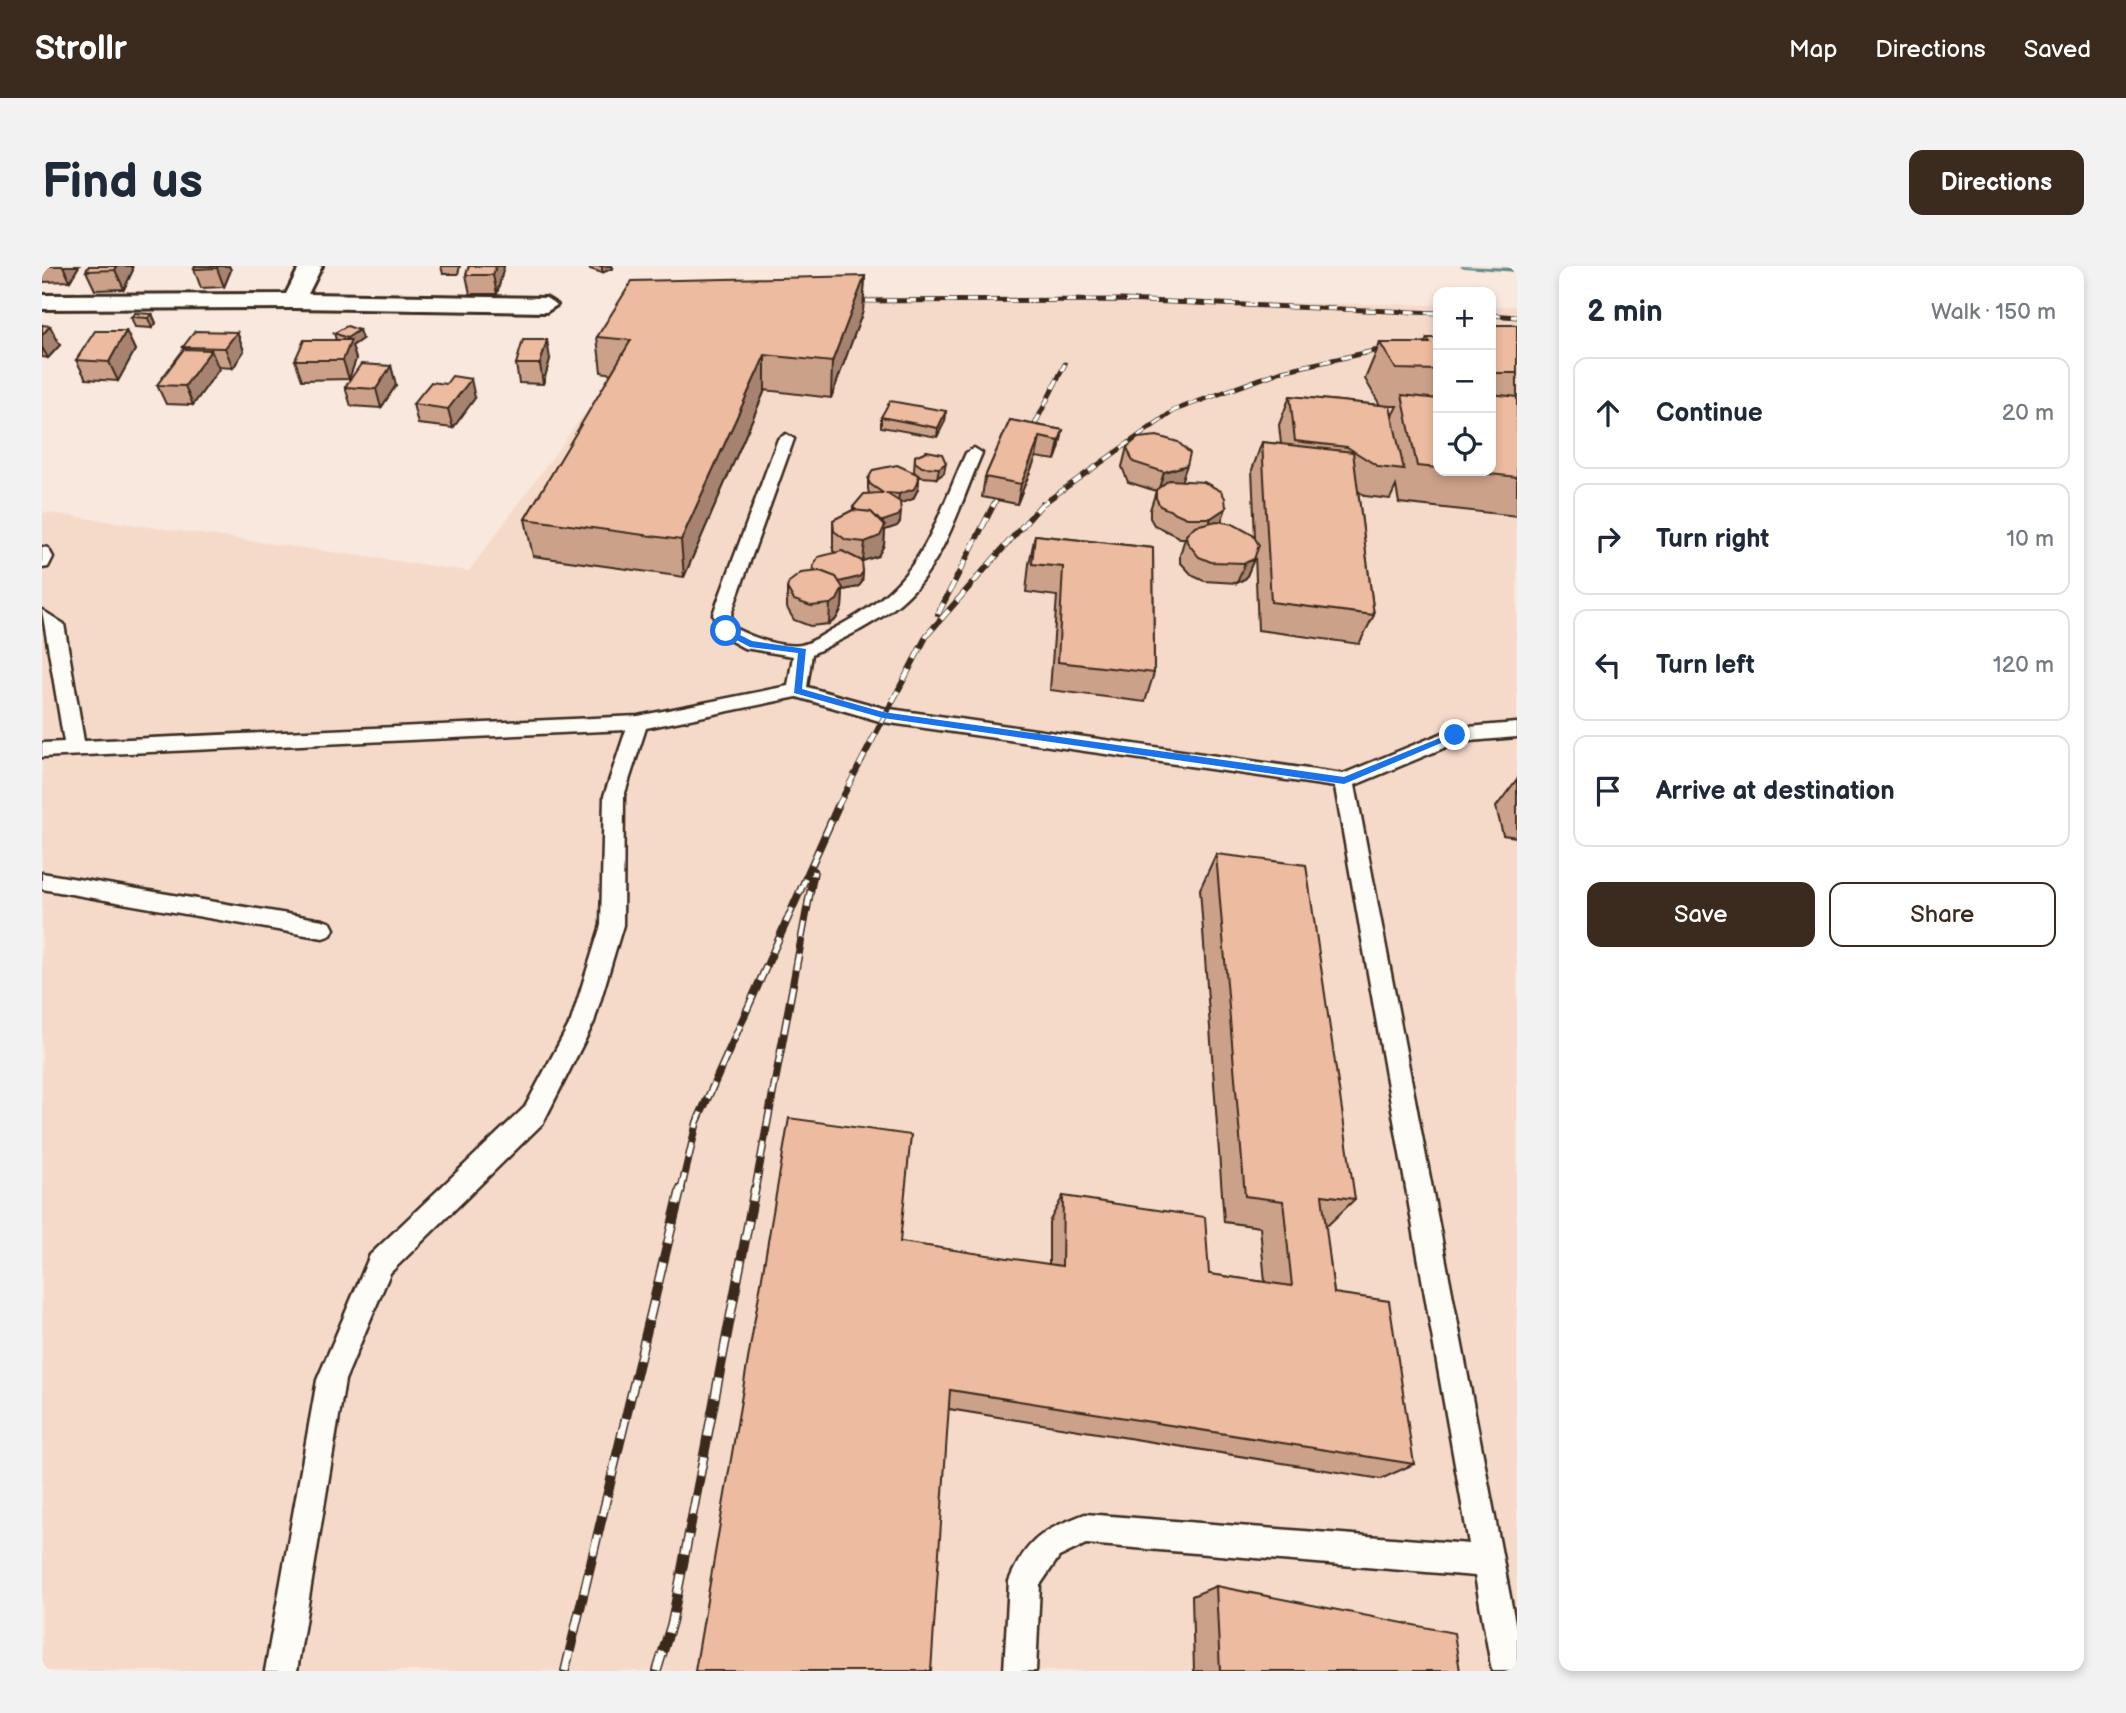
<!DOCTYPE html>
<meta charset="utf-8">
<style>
body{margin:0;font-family:"Balsamiq Sans",sans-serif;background:#f2f2f3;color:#1f2937}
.controls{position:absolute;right:21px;top:21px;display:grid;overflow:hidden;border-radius:14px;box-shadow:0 4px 10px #0003}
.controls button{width:63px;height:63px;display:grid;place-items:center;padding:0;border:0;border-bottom:2px solid #e0e1e3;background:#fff;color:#1f2937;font:35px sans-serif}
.stop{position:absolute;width:21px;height:21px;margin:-16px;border:5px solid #1a73e8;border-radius:50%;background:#fff}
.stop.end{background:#1a73e8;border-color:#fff;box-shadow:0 2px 7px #0008}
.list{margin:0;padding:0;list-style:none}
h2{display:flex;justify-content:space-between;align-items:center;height:91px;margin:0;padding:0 28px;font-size:30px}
h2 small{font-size:23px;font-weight:400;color:#747a83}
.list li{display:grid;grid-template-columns:46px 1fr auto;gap:21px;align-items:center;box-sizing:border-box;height:112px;margin:0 14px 14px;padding:0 14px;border:2px solid #e0e1e3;border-radius:14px}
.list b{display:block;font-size:26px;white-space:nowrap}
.list em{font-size:23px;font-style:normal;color:#747a83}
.actions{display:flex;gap:14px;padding:21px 28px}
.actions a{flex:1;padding:16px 0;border:2px solid #3b2a1e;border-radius:14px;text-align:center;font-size:24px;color:#3b2a1e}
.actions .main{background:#3b2a1e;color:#fff}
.icon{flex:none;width:38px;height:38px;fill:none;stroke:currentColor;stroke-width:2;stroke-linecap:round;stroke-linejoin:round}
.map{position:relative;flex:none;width:1475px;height:1405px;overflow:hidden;border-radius:14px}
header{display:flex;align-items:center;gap:42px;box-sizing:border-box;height:98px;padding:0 35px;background:#3b2a1e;color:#fff}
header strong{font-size:33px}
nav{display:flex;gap:38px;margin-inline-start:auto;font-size:24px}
.intro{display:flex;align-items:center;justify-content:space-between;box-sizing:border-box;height:168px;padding:0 42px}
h1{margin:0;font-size:49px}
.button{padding:18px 32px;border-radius:14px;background:#3b2a1e;color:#fff;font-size:24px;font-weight:700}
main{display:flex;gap:42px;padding:0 42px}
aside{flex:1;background:#fff;border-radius:14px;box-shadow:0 4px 10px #0003}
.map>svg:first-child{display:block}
</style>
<header>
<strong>Strollr</strong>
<nav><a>Map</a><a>Directions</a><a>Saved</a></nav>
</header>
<div class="intro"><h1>Find us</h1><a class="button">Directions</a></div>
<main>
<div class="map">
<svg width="1475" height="1405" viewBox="0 0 1475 1405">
<rect width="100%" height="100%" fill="#f8e8dd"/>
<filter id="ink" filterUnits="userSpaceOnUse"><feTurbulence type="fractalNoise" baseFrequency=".0143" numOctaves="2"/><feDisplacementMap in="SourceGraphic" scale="14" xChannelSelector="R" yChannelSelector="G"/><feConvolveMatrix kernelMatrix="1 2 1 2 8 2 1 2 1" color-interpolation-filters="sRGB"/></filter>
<g filter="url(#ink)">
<!-- built -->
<polygon fill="#f5daca" points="630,28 1396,39 1396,205 1449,205 1449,40 1475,40 1475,1405 0,1405 0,246 427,305"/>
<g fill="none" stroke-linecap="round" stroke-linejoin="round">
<!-- stream -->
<polygon fill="#638d8b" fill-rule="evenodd" points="1418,0 1475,2 1475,6 1422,2"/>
<!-- lane casing -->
<g stroke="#3b2a1e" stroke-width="5">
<g id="lane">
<path d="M744,168L752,173L689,348L692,362C710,371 738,382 759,379C770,377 783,367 793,362C880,317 887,270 924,187L932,182L940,187C918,237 902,301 858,337C832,359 800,373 770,388L765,421L841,442L1301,508L1413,462L1475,457V471L1416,476L1313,519L1475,1367V1405H1450L1433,1310L1044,1278L1017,1291L998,1319L994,1405H962L967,1315C985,1272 1002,1264 1043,1248L1427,1278L1293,521L841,456L755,431L604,462L582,530L581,659L552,756L501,857L348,1007L303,1114L255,1405H223L275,1114L328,989L483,841L529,755L559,659L562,530L584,464L0,491V477L22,476L0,344L22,358L42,475L596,450L746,420L751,390L702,382L678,369L671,348L736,173Z"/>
<polygon points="0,281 6,282 11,291 6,301 0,302"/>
<polygon points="0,607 281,654 289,657 292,663 289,669 281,672 0,623"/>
</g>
</g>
<!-- street casing -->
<g stroke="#3b2a1e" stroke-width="6">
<polygon id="street" points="258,0 280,0 266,28 504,32 515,39 504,46 252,42 0,43 0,29 244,28"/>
</g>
<!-- lane -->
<use href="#lane" fill="#fdfcf7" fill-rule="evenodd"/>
<!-- street -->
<use href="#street" fill="#fdfcf7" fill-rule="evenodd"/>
<!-- rail-far3 casing -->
<g stroke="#3b2a1e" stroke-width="5">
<g id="rail-far3">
<polyline points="804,35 1079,34 1396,47"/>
<polyline points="1449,49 1475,51"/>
<polyline points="984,176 1023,98"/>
<polyline points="951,240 963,217"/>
<polyline points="998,240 1133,144 1240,105 1341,83 1396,76"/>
</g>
</g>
<!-- rail-far2 casing -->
<g stroke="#3b2a1e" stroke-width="6">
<g id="rail-far2">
<polyline points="896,348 952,238"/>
<polyline points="795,542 885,369 1000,238"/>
</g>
</g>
<!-- rail-far1 casing -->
<g stroke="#3b2a1e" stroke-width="8">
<g id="rail-far1">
<polyline points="639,924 655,856 796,540"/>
<polyline points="713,924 772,605"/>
</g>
</g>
<!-- rail casing -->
<g stroke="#3b2a1e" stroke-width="10">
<g id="rail">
<polyline points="523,1405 639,922"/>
<polyline points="615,1405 630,1356 713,922"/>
</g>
</g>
<!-- rail-far3 -->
<use href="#rail-far3" stroke="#fdfcf7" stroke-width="3.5" stroke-dasharray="10" stroke-linecap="butt"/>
<!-- rail-far2 -->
<use href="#rail-far2" stroke="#fdfcf7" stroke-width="4.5" stroke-dasharray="12" stroke-linecap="butt"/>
<!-- rail-far1 -->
<use href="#rail-far1" stroke="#fdfcf7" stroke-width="5" stroke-dasharray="16" stroke-linecap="butt"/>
<!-- rail -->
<use href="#rail" stroke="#fdfcf7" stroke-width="7" stroke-dasharray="20" stroke-linecap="butt"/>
</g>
<!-- wall -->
<g fill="#cca189" stroke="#3b2a1e" stroke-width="2" fill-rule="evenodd">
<polygon points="0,0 37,0 28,15 1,16"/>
<polygon points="47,0 90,0 91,4 82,23 53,24 44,5"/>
<polygon points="187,0 189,4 182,21 159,22 152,3"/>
<polygon points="399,0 418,0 416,8 401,8"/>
<polygon points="427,0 462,0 455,28 428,28 424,9"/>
<polygon points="547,0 570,0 571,2 560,7 548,3"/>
<polygon points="823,10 821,45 789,132 723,124 642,311 491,290 483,253 570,108 559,106 555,71"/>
<polygon points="110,48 114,57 110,62 93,61 89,51"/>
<polygon points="0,59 18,79 6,92 0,91"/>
<path d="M1449,59H1475V250L1357,237L1354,220L1348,233L1323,230L1316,225L1332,349L1317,378L1216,364L1213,289L1204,312L1195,317L1162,315L1151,310L1138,296V289L1143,272H1138L1112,259L1108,252V244L1114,225L1086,216L1080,201L1085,181L1184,242L1179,256L1213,271L1210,204L1220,176L1239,178L1237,159L1248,130L1338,139L1323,113L1338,77H1383L1385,72H1396V205H1449ZM1340,140H1355L1350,150Z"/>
<polygon points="84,65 93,84 76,115 44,113 34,94"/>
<polygon points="195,66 202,85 191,102 176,101 177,103 151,139 124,138 115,119 142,83 141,81"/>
<polygon points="292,67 320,73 310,80 314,93 307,113 260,114 253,94 294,74"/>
<polygon points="508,93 501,118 477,117 474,98"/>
<polygon points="349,100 354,119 339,142 309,140 303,121"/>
<polygon points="433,132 411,162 376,158 371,138"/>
<polygon points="904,145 903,155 895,171 839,161 839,151"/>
<polygon points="968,154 1021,164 1017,183 1013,194 994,191 975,238 940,231 943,211"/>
<polygon points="885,185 902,207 895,212 879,211 872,206 873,190"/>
<polygon points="826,213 877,213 876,223 871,233 858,237 858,256 855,260 843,264 842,279 836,290 819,295 821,306 820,316 816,321 801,324 800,342 794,353 787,358 768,360 752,354 745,342 745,322 770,306 771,301 794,287 791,285 791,254 811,244 811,241 827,228 826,223"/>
<polygon points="993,269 1111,282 1112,407 1103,436 1008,424 1015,330 984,326 987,298"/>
<polygon points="1475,513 1475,571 1461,569 1454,541"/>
<polygon points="1174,588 1313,933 1286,959 1283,959 1292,1027 1372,1198 1339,1213 907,1143 858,976 1007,999 1007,956 1021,930 1167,1008 1223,1016 1218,961 1182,956 1158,623"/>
<polygon points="1174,1320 1418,1405 1152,1405 1150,1330"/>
</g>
<!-- shaded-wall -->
<g fill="#a6836f" stroke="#3b2a1e" stroke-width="2">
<polygon points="21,0 37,0 28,15"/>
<polygon points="75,0 90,0 91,4 82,23 73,4"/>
<polygon points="176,0 187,0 189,4 182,21 175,2"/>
<polygon points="454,0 462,0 455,28 451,9"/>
<polygon points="560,0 570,0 571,2 560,7"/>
<polygon points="823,10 821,45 789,132 790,96"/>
<polygon points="110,48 114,57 110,62 106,52"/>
<polygon points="8,60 18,79 6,92 0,81 0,69"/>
<polygon points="317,64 320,73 310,80 314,93 307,113 301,94 307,79 305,72"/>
<polygon points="84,65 93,84 76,115 67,96"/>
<polygon points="195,66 202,85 191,102 183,82"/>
<polygon points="505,74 508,93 501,118 498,98"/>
<polygon points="169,84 177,103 151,139 143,120"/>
<polygon points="723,89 723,124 642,311 639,274"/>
<polygon points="349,100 354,119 339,142 334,123"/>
<polygon points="429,113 433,132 411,162 406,143"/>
<polygon points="904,145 903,155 895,171 896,162"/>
<polygon points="1021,164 1017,183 1013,194 1017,175"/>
<polygon points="998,171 994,191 975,238 979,218"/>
<polygon points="904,197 902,207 895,212 897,202"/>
<polygon points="1145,199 1138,219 1116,225 1122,206"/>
<polygon points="877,213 876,223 871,233 856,238 857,228"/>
<polygon points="1184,242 1177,262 1162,272 1169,252"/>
<polygon points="859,246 858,256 855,260 843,264 842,279 836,290 821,295 823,276 840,265 841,255"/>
<polygon points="1212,293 1204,312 1195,317 1203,297"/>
<polygon points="821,306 820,316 816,321 801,324 800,342 794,353 787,358 788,338 792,317"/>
</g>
<!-- building -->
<g fill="#edbb9f" stroke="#3b2a1e" stroke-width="2">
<polygon points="47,0 75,0 73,4 44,5"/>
<polygon points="153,0 176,0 175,2 152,3"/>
<polygon points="427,0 454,0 451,9 424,9"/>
<polygon points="823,10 790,96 723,89 639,274 483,253 589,74 555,71 590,15"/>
<polygon points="93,47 110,48 106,52 89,51"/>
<polygon points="0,59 8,60 0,69"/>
<rect x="1449" y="59" width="26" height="48"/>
<polygon points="305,60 317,64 305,72 292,67"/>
<polygon points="53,65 84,65 67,96 34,94"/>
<polygon points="153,65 195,66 183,82 141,81"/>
<polygon points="1385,72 1396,72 1396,104 1354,103 1338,77 1388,77"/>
<polygon points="262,74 309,74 301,94 253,94"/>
<polygon points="481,74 505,74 498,98 474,98"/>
<polygon points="142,83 169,84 143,120 115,119"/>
<polygon points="319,98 349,100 334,123 303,121"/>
<polygon points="410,110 429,113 406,143 371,138 389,116 404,118"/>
<polygon points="1449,128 1475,131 1475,211 1420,205 1449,205"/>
<polygon points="1360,129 1396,133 1396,202 1375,200"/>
<polygon points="1248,130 1348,140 1362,204 1337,201 1305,181 1253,175"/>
<polygon points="848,135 904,145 896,162 839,151"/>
<polygon points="968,154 1021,164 1017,175 998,171 979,218 943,211"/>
<polygon points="1115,170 1136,176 1148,187 1145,199 1122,206 1091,196 1085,181 1096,172"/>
<polygon points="1220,176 1311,186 1332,349 1229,336"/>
<polygon points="885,185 900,188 904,197 897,202 880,201 873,196 873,190"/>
<polygon points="855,199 875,208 877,213 872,223 857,228 844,227 858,236 859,246 856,250 841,255 838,255 829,246 815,245 811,241 822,228 841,227 828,218 826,213 831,204"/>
<polygon points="1127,214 1162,216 1179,225 1183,232 1184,242 1169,252 1145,252 1118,240 1114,232 1114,224"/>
<polygon points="811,244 829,246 843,260 838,270 823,276 804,274 792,265 791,254"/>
<polygon points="1175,255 1191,258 1211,269 1217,279 1212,293 1203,297 1169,296 1157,291 1145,276 1144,269 1153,260"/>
<polygon points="993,269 1111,282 1112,407 1016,396 1021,301 990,298"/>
<polygon points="800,285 820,295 821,306 817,311 797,316 794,311 778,305 774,306 771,301 776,291"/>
<polygon points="778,305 794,311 801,322 795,334 788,338 769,340 752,334 745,322 747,316 759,307"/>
<polygon points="1174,588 1264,599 1313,933 1280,929 1292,1027 1347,1035 1372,1198 908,1124 889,1405 653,1405 747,852 869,869 858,976 1020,1000 1021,930 1163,951 1167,1008 1250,1020 1241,935 1203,930"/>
<polygon points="1174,1320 1412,1367 1418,1405 1178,1405"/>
</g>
</g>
<!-- route -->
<polygon fill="#1a73e8" points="684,362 710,375 764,383 760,423 841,446 1302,511 1410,467 1418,469 1302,518 841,452 752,427 756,387 708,381 681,367"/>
</svg>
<div class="controls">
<button>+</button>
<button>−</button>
<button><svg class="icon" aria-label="locate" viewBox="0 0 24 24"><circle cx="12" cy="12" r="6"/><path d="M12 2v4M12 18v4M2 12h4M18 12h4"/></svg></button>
</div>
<div class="stop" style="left:684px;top:365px"></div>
<div class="stop end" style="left:1413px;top:469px"></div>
</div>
<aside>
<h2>2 min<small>Walk · 150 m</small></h2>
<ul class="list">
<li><svg class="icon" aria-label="ahead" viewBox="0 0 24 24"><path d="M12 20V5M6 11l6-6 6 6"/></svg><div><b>Continue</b></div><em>20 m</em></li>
<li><svg class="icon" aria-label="right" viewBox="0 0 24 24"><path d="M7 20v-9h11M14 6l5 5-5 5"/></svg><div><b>Turn right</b></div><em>10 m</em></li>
<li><svg class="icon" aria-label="left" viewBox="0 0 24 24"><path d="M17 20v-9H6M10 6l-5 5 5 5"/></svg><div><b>Turn left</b></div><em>120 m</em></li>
<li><svg class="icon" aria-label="arrive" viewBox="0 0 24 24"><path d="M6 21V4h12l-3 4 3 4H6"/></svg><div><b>Arrive at destination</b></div></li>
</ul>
<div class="actions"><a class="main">Save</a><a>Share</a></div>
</aside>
</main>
